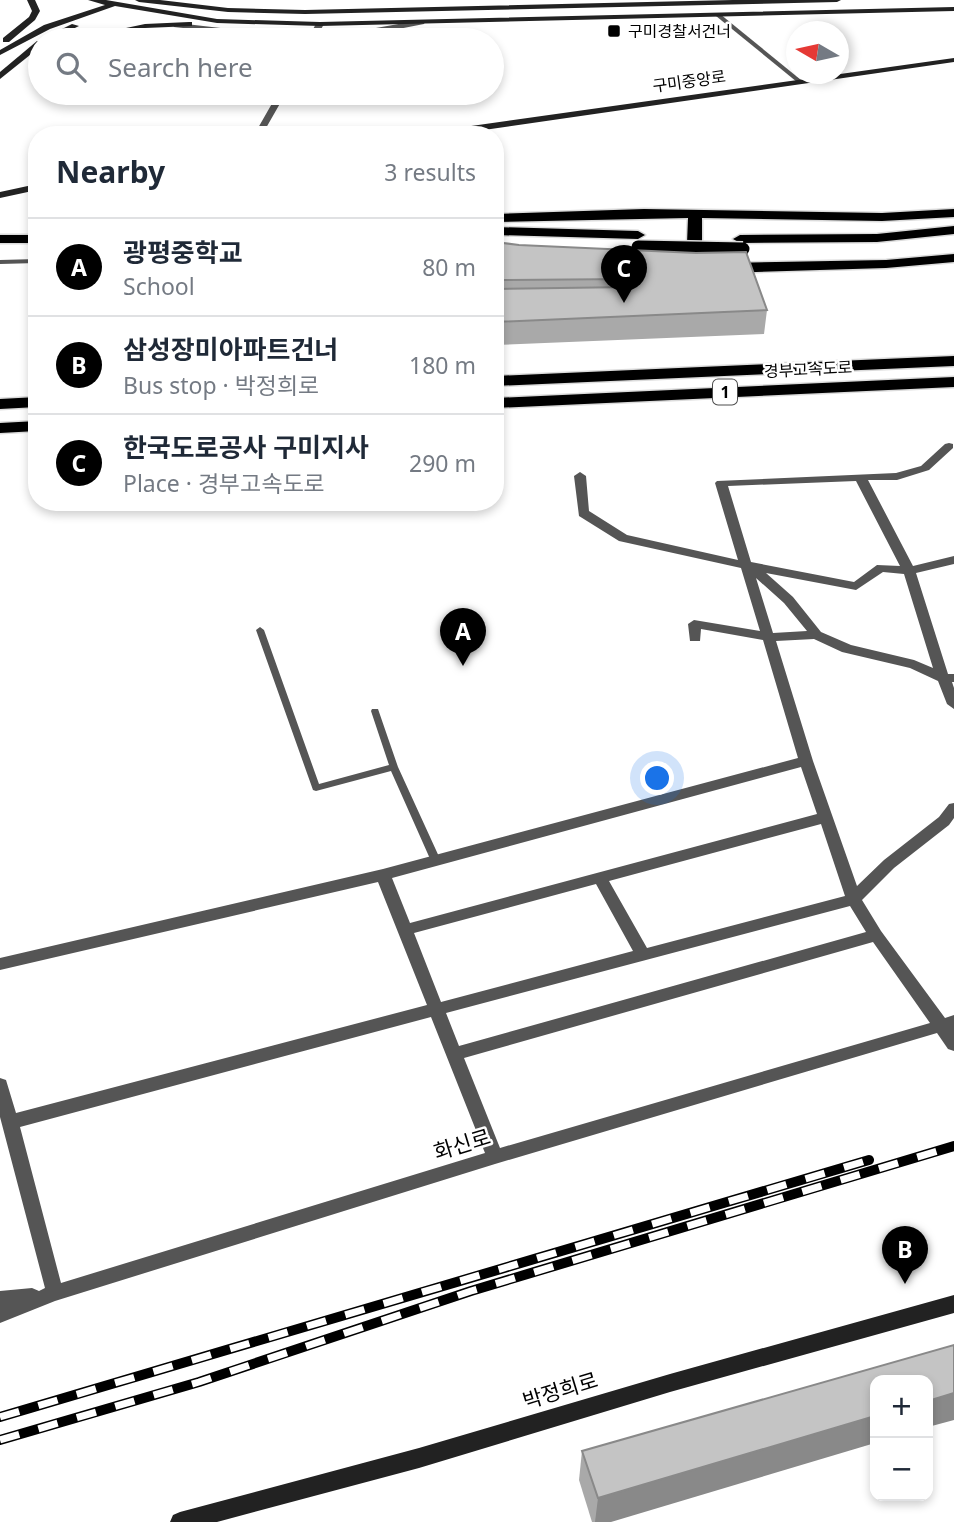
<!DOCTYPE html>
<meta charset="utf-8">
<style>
body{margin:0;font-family:"Noto Sans","Noto Sans KR",sans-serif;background:#f6f6f7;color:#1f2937}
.controls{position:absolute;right:21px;bottom:21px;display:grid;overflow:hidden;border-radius:14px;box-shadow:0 4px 10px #0003}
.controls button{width:63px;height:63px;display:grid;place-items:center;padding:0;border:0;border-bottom:2px solid #e0e1e3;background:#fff;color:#1f2937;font:35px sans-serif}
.compass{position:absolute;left:786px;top:21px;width:63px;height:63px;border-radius:50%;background:#fff;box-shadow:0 4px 10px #0003;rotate:279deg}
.you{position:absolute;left:658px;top:779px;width:24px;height:24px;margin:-18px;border:5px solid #fff;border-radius:50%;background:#1a73e8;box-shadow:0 0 0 10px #1a73e833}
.badge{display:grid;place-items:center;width:46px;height:46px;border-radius:50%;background:#000;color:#fff;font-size:23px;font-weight:700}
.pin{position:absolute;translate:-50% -58px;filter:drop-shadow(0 2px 4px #0008)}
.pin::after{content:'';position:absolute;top:37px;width:24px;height:21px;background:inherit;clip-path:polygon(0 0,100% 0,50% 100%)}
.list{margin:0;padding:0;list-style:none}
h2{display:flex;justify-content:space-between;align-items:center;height:91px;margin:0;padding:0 28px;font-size:30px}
h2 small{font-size:23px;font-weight:400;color:#747a83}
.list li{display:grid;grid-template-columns:46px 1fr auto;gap:21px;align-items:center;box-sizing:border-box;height:98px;padding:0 28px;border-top:2px solid #e0e1e3}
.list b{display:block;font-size:26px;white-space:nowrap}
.list p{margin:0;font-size:23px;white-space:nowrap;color:#747a83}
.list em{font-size:23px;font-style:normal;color:#747a83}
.icon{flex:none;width:38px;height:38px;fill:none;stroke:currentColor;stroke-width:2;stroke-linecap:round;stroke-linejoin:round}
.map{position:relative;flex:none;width:954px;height:1522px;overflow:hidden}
.search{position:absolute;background:#fff;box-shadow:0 4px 10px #0003;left:28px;top:28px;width:476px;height:77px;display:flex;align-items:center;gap:18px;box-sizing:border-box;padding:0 24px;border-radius:38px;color:#747a83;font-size:26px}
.panel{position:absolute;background:#fff;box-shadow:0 4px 10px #0003;left:28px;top:126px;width:476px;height:385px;border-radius:28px}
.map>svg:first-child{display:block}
</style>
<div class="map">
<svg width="954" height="1522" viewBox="0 0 954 1522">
<rect width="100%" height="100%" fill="#fff"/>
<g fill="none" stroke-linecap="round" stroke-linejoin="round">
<!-- highway casing -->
<g stroke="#dbdbdb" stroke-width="3">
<g id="highway">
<polygon points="644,209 882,213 954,209 954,217 882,221 702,218 702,269 694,274 686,269 688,218 495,222 495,214"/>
<polygon points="954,226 954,234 877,242 740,243 733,239 740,235 877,234"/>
<polygon points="495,227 638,231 645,235 638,239 495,235"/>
<rect x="0" y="235" width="37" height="8"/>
<polygon points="954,254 954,262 886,268 725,273 717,268 725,263 886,260"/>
<polygon points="954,356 954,366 495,386 495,376"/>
<polygon points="954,377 954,387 495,408 495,398"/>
<polygon points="37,397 37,407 0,409 0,399"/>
<polygon points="37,421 37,431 0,433 0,423"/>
</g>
</g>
<!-- lane -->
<g fill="#555" fill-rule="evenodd">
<polygon points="716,14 720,14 801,80 801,82 797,82 716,16"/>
<polygon points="37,259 37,263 0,264 0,260"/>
<polygon points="260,627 264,630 319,784 389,765 371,711 372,709 378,709 398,767 441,861 439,863 433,863 431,861 391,771 316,791 313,790 256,630"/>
</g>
<!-- street -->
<g fill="#555" fill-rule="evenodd">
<polygon points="421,20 425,22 424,24 342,40 330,40 359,31"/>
<polygon points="317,22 324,24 315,40 307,40"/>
<polygon points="177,23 238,30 272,40 260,40 238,34 174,27 173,25"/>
<polygon points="278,93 286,93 266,128 268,135 259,135 258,128"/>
<path d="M949,443L953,444V448L929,470L897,480H868L913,566L954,556V564L916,573L948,674H954V682H952L954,688V709L947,704L938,681L910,668L842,652L814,639L776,641L813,761L857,886L884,860L939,817L949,804L954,803V818L949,825L894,868L862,900L881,931L945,1018L954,1015V1051L948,1049L937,1033L495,1164L55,1301L0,1323V1291L32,1288L39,1291L45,1288L0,1117V1078L6,1080L16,1113L427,1005L378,882L0,970V958L383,869L798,758L763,640L701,629L700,641H690L688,624L694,620L760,631L741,568L619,541L579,516L574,476L580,472L586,476L589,511L627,535L738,560L715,483L717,481L896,473L921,466L945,444ZM856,481L900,566L877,565L854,582L751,562L728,486ZM883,572L904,574L933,668L914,660L851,645L821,632L793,597L766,573L856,590ZM756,578L784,603L807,631L773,633ZM801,767L817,814L410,923L392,878ZM821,824L845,896L647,948L609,881ZM596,884L633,951L441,1002L414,933ZM850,906L866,932L459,1046L446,1013ZM873,942L930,1023L500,1148L464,1058ZM431,1017L485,1153L61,1283L20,1127Z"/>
</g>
<!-- secondary -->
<g fill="#222" fill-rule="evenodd">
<polygon points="27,0 35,0 40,11 35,20 9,42 3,42 3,38 29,17 32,11"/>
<polygon points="88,0 106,0 217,19 320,22 954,7 954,11 320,26 217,23 115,6 50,29 0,55 0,50 44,25 105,5"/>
<polygon points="135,0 160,0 228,8 305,10 733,0 841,0 837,2 305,14 228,12 139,2"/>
<polygon points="189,22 192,22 192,26 145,28 84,40 69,40 145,24"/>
<polygon points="72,24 79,26 50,40 40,40"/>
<polygon points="37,41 40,41 40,47 0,79 0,72"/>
<polygon points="954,58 954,62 449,135 425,135 429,132"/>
<polygon points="37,184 37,190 0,198 0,192"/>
<polygon points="954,1295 954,1313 670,1392 419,1468 217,1522 170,1522 173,1515 180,1512 419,1448 670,1374"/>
</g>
<!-- highway -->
<use href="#highway" fill="#000" fill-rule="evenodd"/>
<!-- rail casing -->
<g stroke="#000" stroke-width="10">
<g id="rail">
<polyline points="0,1417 869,1160"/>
<polyline points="0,1440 199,1382 471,1291 954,1146"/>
</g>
</g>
<!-- rail -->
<use href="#rail" stroke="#fff" stroke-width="7" stroke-dasharray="20" stroke-linecap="butt"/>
<!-- highway-bridge casing -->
<g stroke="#dbdbdb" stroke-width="16" stroke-linecap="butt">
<polyline id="highway-bridge" points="638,247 743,249"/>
</g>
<!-- highway-bridge -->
<use href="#highway-bridge" stroke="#000" stroke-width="13"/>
</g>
<!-- wall -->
<g fill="#a9a9a9">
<polygon points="495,242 767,310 764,334 495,345"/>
<polygon points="582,1451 611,1522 592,1522 579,1480"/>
</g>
<!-- shaded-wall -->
<g fill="#898989">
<polygon points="954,1393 954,1420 928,1427 928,1401"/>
<polygon points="875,1416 875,1443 611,1522 595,1522 598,1498"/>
</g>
<!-- building -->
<g fill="#c4c4c4" stroke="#898989" stroke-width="2">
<polygon points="495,242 519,245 696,253 746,252 767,310 495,322 495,289 630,287 633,283 628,279 495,280"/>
<polygon points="954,1345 954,1393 928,1401 928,1380 875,1380 875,1416 598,1498 582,1451"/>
</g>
<!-- markers -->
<rect fill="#000" stroke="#fff" stroke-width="2.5" x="607" y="24" width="14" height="14" rx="3.5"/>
<g text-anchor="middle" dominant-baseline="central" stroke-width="5" stroke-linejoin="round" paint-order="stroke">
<!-- far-poi labels -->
<g font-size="16" fill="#000" stroke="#fff" text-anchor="start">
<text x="628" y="31">구미경찰서건너</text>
</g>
<!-- far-street labels -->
<g font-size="16" fill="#000" stroke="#fff">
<text transform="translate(689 81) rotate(-8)">구미중앙로</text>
<text transform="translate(808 369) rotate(-3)">경부고속도로</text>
</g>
<!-- shield labels -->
<rect fill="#fff" stroke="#4c4c4c" stroke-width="2" x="713" y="379.5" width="24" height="25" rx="5"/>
<g font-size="16" font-weight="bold" fill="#000">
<text x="725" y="392">1</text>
</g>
<!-- near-street labels -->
<g font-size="21" fill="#000" stroke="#fff">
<text transform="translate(462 1144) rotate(-17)">화신로</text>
<text transform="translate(560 1390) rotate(-17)">박정희로</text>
</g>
</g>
</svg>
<div class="controls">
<button>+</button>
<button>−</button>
</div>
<svg class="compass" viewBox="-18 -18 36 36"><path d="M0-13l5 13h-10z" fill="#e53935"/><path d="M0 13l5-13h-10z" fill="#747a83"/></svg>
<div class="you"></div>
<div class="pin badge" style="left:463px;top:666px">A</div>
<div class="pin badge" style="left:905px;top:1284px">B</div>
<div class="pin badge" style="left:624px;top:303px">C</div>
<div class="search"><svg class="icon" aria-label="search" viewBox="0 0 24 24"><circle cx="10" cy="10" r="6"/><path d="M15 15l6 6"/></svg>Search here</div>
<section class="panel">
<h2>Nearby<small>3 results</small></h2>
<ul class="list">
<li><span class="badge">A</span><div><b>광평중학교</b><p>School</p></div><em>80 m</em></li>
<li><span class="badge">B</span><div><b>삼성장미아파트건너</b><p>Bus stop · 박정희로</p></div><em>180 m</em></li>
<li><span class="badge">C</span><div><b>한국도로공사 구미지사</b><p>Place · 경부고속도로</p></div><em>290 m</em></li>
</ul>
</section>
</div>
